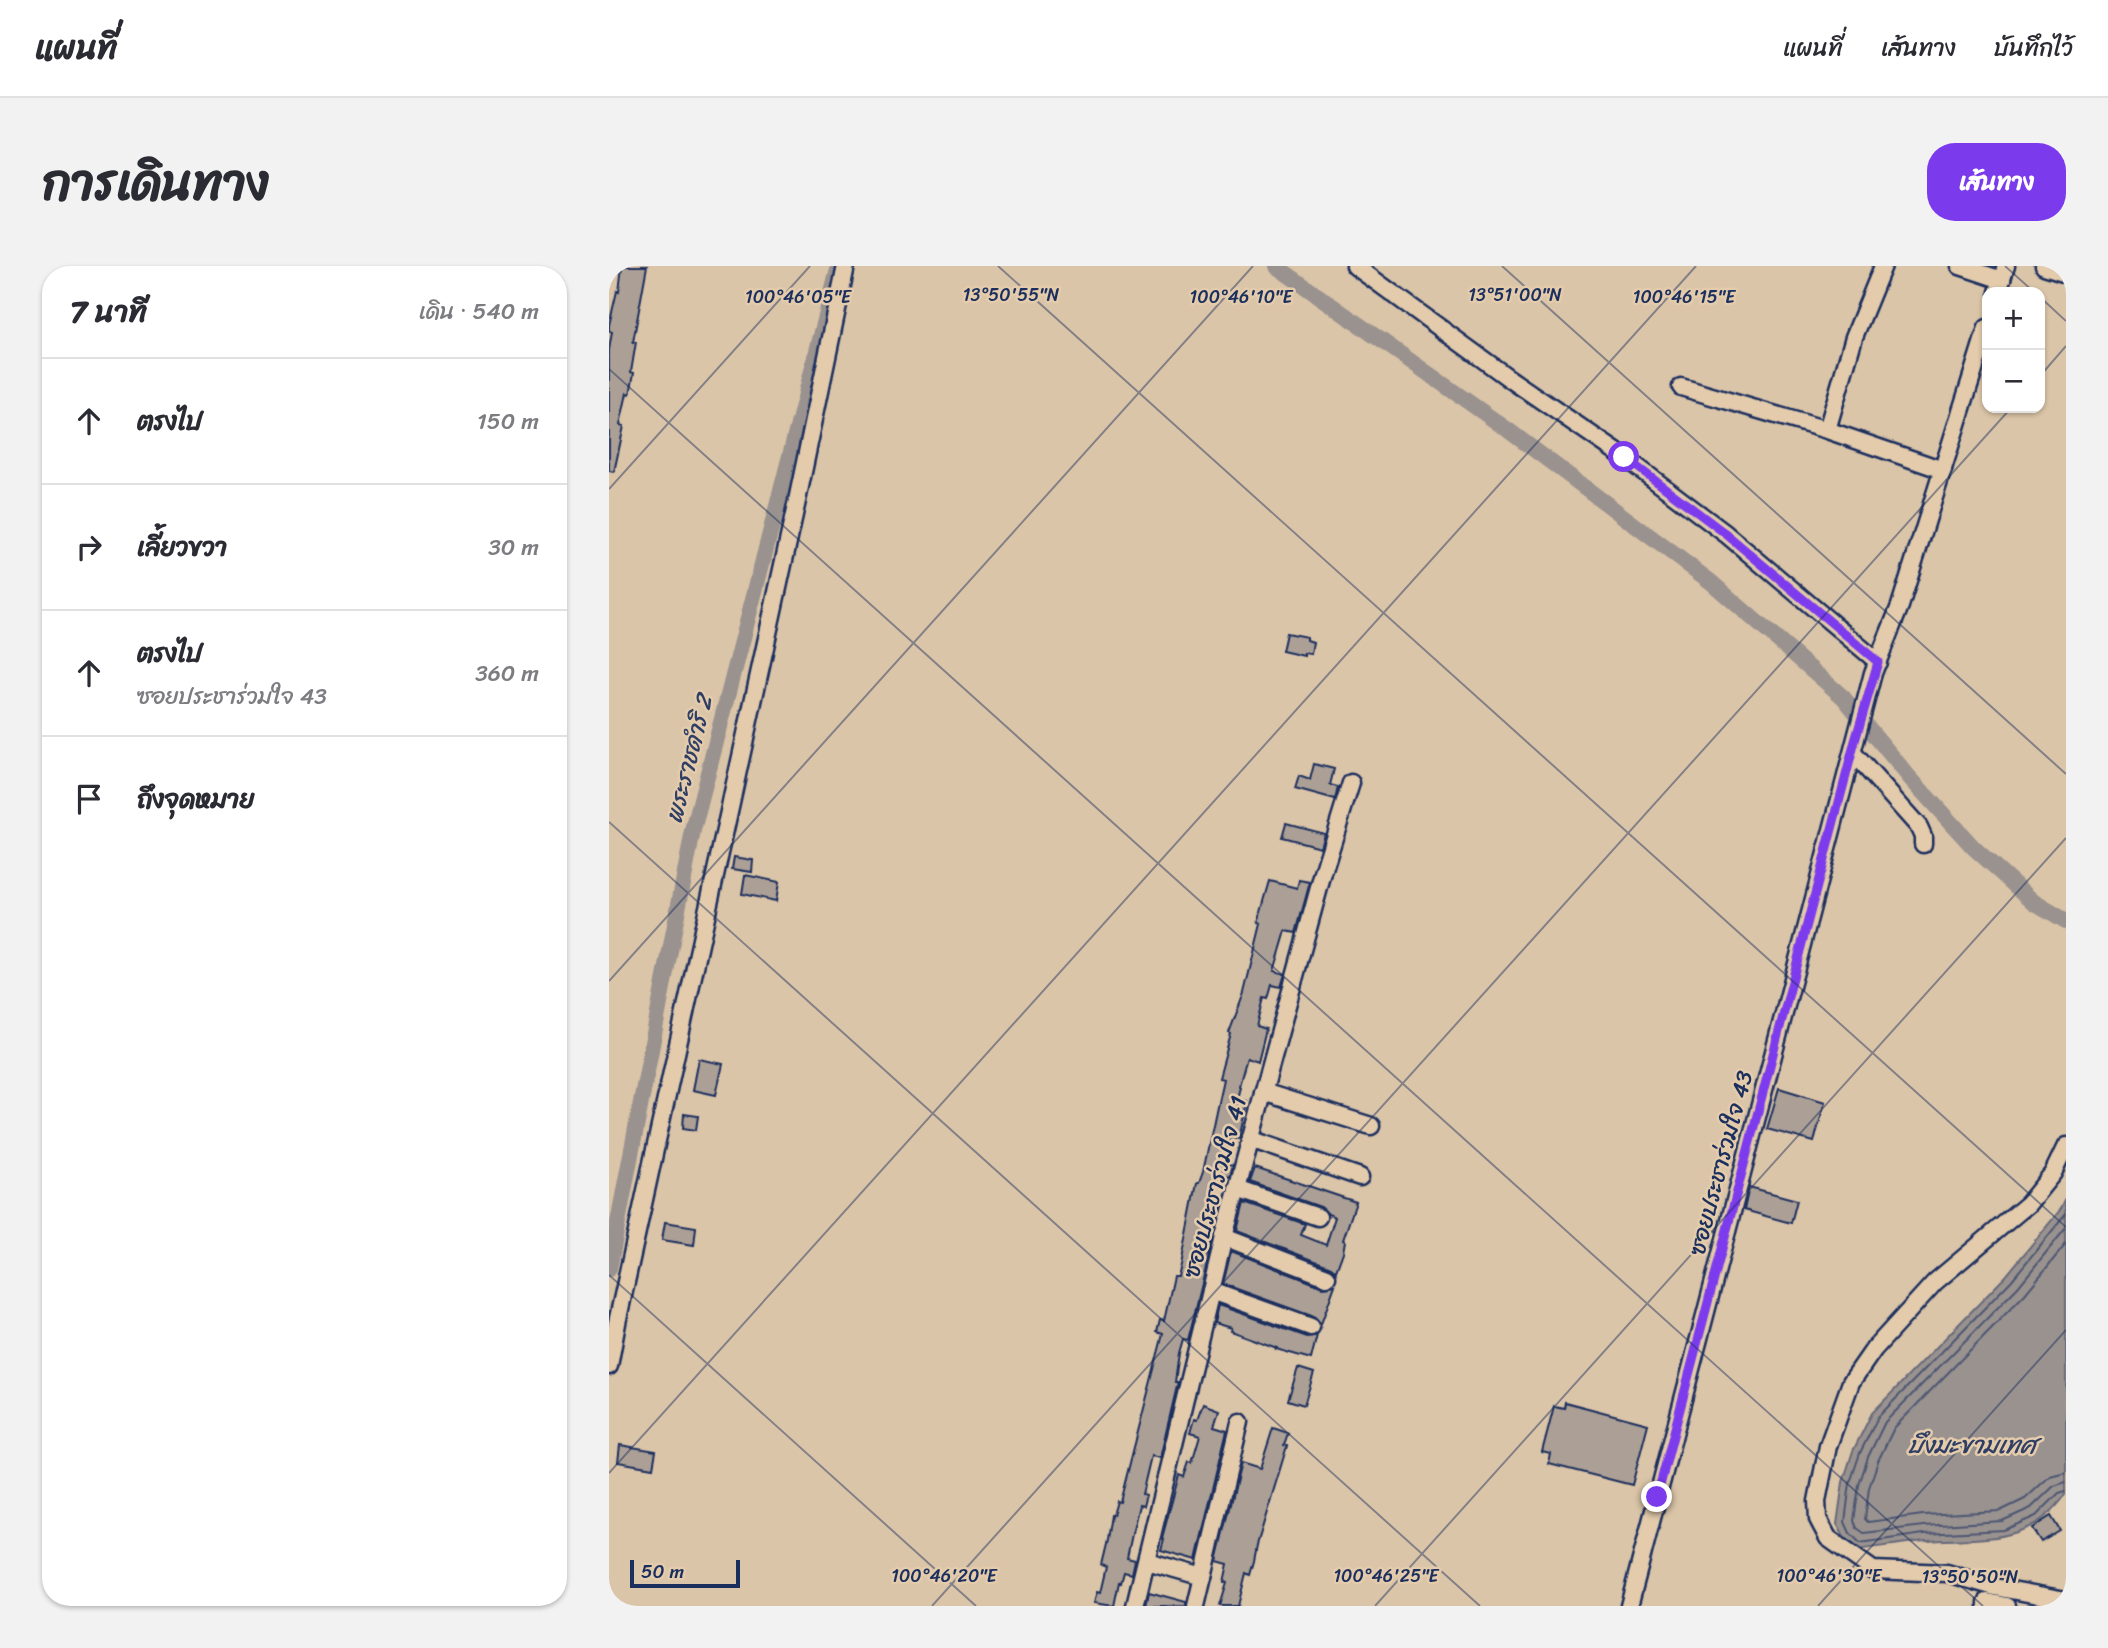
<!DOCTYPE html>
<html lang="th">
<meta charset="utf-8">
<style>
body{margin:0;font-family:Sriracha,"Playpen Sans Thai",sans-serif;background:#f2f2f3;color:#2b2b33}
.controls{position:absolute;right:21px;top:21px;display:grid;overflow:hidden;border-radius:14px;box-shadow:0 2px 5px #0004}
.controls button{width:63px;height:63px;display:grid;place-items:center;padding:0;border:0;border-bottom:2px solid #e1e1e2;background:#fff;color:#2b2b33;font:35px sans-serif}
.scale{position:absolute;left:21px;bottom:18px;width:110px;box-sizing:border-box;padding-left:7px;border:4px solid #1b2f5e;border-top:0;font-size:19px;line-height:24px;white-space:nowrap;color:#1b2f5e;-webkit-text-stroke:5px #e3cbab;paint-order:stroke}
.stop{position:absolute;width:21px;height:21px;margin:-16px;border:5px solid #7c3aed;border-radius:50%;background:#fff}
.stop.end{background:#7c3aed;border-color:#fff;box-shadow:0 2px 7px #0008}
.list{margin:0;padding:0;list-style:none}
h2{display:flex;justify-content:space-between;align-items:center;height:91px;margin:0;padding:0 28px;font-size:30px}
h2 small{font-size:23px;font-weight:400;color:#7c7c81}
.list li{display:grid;grid-template-columns:46px 1fr auto;gap:21px;align-items:center;box-sizing:border-box;height:126px;padding:0 28px;border-top:2px solid #e1e1e2}
.list b{display:block;font-size:26px;white-space:nowrap}
.list p{margin:0;font-size:23px;white-space:nowrap;color:#7c7c81}
.list em{font-size:23px;font-style:normal;color:#7c7c81}
.icon{flex:none;width:38px;height:38px;fill:none;stroke:currentColor;stroke-width:2;stroke-linecap:round;stroke-linejoin:round}
.map{position:relative;flex:none;width:1457px;height:1340px;overflow:hidden;border-radius:28px}
header{display:flex;align-items:center;gap:42px;box-sizing:border-box;height:98px;padding:0 35px;background:#fff;border-bottom:2px solid #e1e1e2}
header strong{font-size:33px}
nav{display:flex;gap:38px;margin-inline-start:auto;font-size:24px}
.intro{display:flex;align-items:center;justify-content:space-between;box-sizing:border-box;height:168px;padding:0 42px}
h1{margin:0;font-size:49px}
.button{padding:18px 32px;border-radius:28px;background:#7c3aed;color:#fff;font-size:24px;font-weight:700}
main{display:flex;gap:42px;padding:0 42px}
aside{flex:1;background:#fff;border-radius:28px;box-shadow:0 2px 5px #0004}
.map>svg:first-child{display:block}
</style>
<header>
<strong>แผนที่</strong>
<nav><a>แผนที่</a><a>เส้นทาง</a><a>บันทึกไว้</a></nav>
</header>
<div class="intro"><h1>การเดินทาง</h1><a class="button">เส้นทาง</a></div>
<main>
<aside>
<h2>7 นาที<small>เดิน · 540 m</small></h2>
<ul class="list">
<li><svg class="icon" aria-label="ahead" viewBox="0 0 24 24"><path d="M12 20V5M6 11l6-6 6 6"/></svg><div><b>ตรงไป</b></div><em>150 m</em></li>
<li><svg class="icon" aria-label="right" viewBox="0 0 24 24"><path d="M7 20v-9h11M14 6l5 5-5 5"/></svg><div><b>เลี้ยวขวา</b></div><em>30 m</em></li>
<li><svg class="icon" aria-label="ahead" viewBox="0 0 24 24"><path d="M12 20V5M6 11l6-6 6 6"/></svg><div><b>ตรงไป</b><p>ซอยประชาร่วมใจ 43</p></div><em>360 m</em></li>
<li><svg class="icon" aria-label="arrive" viewBox="0 0 24 24"><path d="M6 21V4h12l-3 4 3 4H6"/></svg><div><b>ถึงจุดหมาย</b></div></li>
</ul>
</aside>
<div class="map">
<svg width="1457" height="1340" viewBox="0 0 1457 1340">
<rect width="100%" height="100%" fill="#dbc5a8"/>
<filter id="ink" filterUnits="userSpaceOnUse"><feTurbulence type="fractalNoise" baseFrequency=".0143" numOctaves="2"/><feDisplacementMap in="SourceGraphic" scale="14" xChannelSelector="R" yChannelSelector="G"/><feConvolveMatrix kernelMatrix="1 2 1 2 8 2 1 2 1" color-interpolation-filters="sRGB"/></filter>
<g filter="url(#ink)">
<!-- water -->
<path fill="#99928f" stroke="#676a7b" stroke-width="2" d="M1457,933V1228C1421,1280 1373,1271 1318,1275C1294,1277 1271,1281 1247,1284L1235,1271L1228,1258L1234,1216L1244,1185L1263,1147L1397,1010L1452,943Z"/>
<g fill="none" stroke-linecap="round" stroke-linejoin="round">
<!-- shore -->
<g stroke="#4d5772" stroke-width="2">
<polyline points="1457,948 1402,1015 1269,1151 1251,1187 1241,1217 1236,1256 1241,1267 1251,1277 1315,1268 1395,1264 1427,1250 1450,1227 1457,1225"/>
<polyline points="1457,962 1409,1021 1276,1156 1259,1191 1250,1219 1245,1255 1248,1262 1255,1267 1315,1260 1393,1255 1422,1242 1445,1220 1457,1216"/>
<polyline points="1457,978 1416,1028 1285,1162 1269,1195 1260,1222 1256,1253 1259,1256 1314,1249 1391,1245 1416,1233 1441,1210 1457,1206"/>
</g>
<!-- canal -->
<g stroke="#99928f" stroke-width="16">
<polyline points="667,0 899,164 1102,316 1234,431 1301,512 1365,582 1425,636 1457,655"/>
<polyline points="0,1003 84,565 230,0"/>
</g>
</g>
<!-- building -->
<g fill="#aca096" stroke="#1b2f5e" stroke-width="2">
<polygon points="13,0 38,0 24,76 27,76 22,106 25,107 21,128 18,127 11,159 15,160 5,206 0,205 0,84 3,66 0,65 0,59 8,25 10,26"/>
<polygon points="677,367 698,371 698,374 704,376 702,388 695,387 695,390 673,385"/>
<polygon points="705,498 725,503 721,519 729,521 726,534 686,523 690,510 701,514"/>
<polygon points="677,557 715,567 711,581 673,571"/>
<polygon points="125,591 144,594 143,606 123,603"/>
<polygon points="136,609 170,616 167,635 133,628"/>
<polygon points="690,614 701,616 687,667 677,665 669,692 665,705 676,708 672,721 663,719 659,733 655,732 648,760 657,763 649,795 638,791 630,820 631,821 628,833 638,835 636,846 630,873 621,870 618,883 615,897 624,899 621,910 611,908 608,920 605,935 613,937 579,1074 574,1073 570,1087 566,1116 569,1116 551,1192 542,1190 533,1228 537,1229 534,1240 530,1239 523,1268 518,1292 526,1294 523,1308 515,1306 512,1317 510,1316 505,1340 485,1337 488,1326 491,1327 497,1301 492,1299 498,1274 502,1249 504,1249 508,1235 511,1236 554,1068 548,1066 551,1054 555,1055 565,1010 569,1010 572,999 588,917 590,917 594,906 608,840 614,813 610,812 622,768 620,767 635,727 652,658 649,657 656,632 661,615 688,622"/>
<polygon points="90,793 114,798 107,829 84,824"/>
<polygon points="1170,822 1216,836 1205,876 1158,863"/>
<polygon points="75,848 89,850 87,864 74,862"/>
<polygon points="646,902 747,936 734,974 736,975 734,986 727,1005 722,1001 628,965 635,937 696,958 692,969 717,979 726,951 719,948 712,941 641,916"/>
<polygon points="1140,921 1188,934 1182,957 1135,944"/>
<polygon points="56,956 87,961 85,979 53,974"/>
<polygon points="622,985 714,1021 726,1019 712,1058 706,1051 614,1018"/>
<polygon points="609,1039 698,1071 708,1069 702,1093 667,1083 668,1082 621,1065 622,1062 605,1057"/>
<polygon points="689,1102 705,1107 695,1139 679,1134"/>
<polygon points="956,1136 1039,1158 1023,1219 940,1198 942,1188 933,1186 945,1140 955,1142"/>
<polygon points="594,1138 610,1144 605,1160 618,1164 587,1294 552,1284 555,1273 553,1272 570,1209 575,1211 580,1196 583,1197 591,1170 581,1167 585,1153 588,1154"/>
<polygon points="664,1162 679,1167 675,1179 678,1180 648,1279 645,1295 641,1309 637,1307 629,1340 611,1340 618,1317 615,1316 619,1298 608,1295 632,1197 651,1203"/>
<polygon points="11,1179 47,1185 44,1202 9,1196"/>
<polygon points="1442,1250 1451,1265 1432,1276 1423,1262"/>
<polygon points="540,1326 577,1336 577,1340 537,1340"/>
</g>
<g fill="none" stroke-linecap="round" stroke-linejoin="round">
<!-- street casing -->
<g stroke="#1b2f5e" stroke-width="21">
<g id="street">
<polyline points="746,0 901,113 1015,191 1117,268 1269,396"/>
<polyline points="1351,0 1393,14"/>
<polyline points="1435,0 1457,7"/>
<polyline points="1389,26 1397,0"/>
<polyline points="1072,121 1218,164 1334,204"/>
<polyline points="1218,164 1245,71 1274,0"/>
<polyline points="1244,487 1310,561 1314,570 1314,578"/>
<polyline points="654,826 762,860"/>
<polyline points="641,873 751,911"/>
<polyline points="1457,880 1444,907 1419,938 1326,1016 1265,1083 1242,1116 1219,1180 1208,1235 1209,1253 1219,1272 1264,1304 1338,1307 1386,1321 1457,1334"/>
<polyline points="628,923 709,951"/>
<polyline points="615,971 718,1011"/>
<polyline points="602,1025 702,1061"/>
<polyline points="0,1100 8,1057 188,235 237,0"/>
<polyline points="538,1295 594,1311"/>
<polyline points="526,1340 615,971 714,607 742,517"/>
<polyline points="587,1340 631,1156"/>
<polyline points="1020,1340 1264,407 1291,340 1378,62"/>
<polyline points="1378,1340 1378,1336 1398,1340"/>
</g>
</g>
<!-- street -->
<use href="#street" stroke="#e3cbab" stroke-width="16"/>
</g>
</g>
<g fill="none" stroke-linecap="round" stroke-linejoin="round" filter="url(#ink)">
<!-- route -->
<polyline stroke="#7c3aed" stroke-width="9" points="1015,191 1117,268 1269,396 1246,475 1048,1231"/>
</g>
<!-- ticks -->
<path fill="none" stroke="#1b2f5e" stroke-width="2" stroke-opacity="0.45" d="M389,0L1457,961M893,0L1457,508M1396,0L1425,26M1431,31L1457,55M0,103L1374,1340M1431,110L1457,80M0,223L201,0M0,556L871,1340M0,715L644,0M0,1009L367,1340M0,1207L1087,0M323,1340L1402,142M766,1340L1457,572M1209,1340L1457,1064"/>
<g text-anchor="middle" dominant-baseline="central" stroke-width="5" stroke-linejoin="round" paint-order="stroke">
<!-- street labels -->
<g font-size="23" fill="#1b2f5e" stroke="#e3cbab">
<text transform="translate(1112 897) rotate(-75)">ซอยประชาร่วมใจ 43</text>
<text transform="translate(606 921) rotate(-75)">ซอยประชาร่วมใจ 41</text>
</g>
<!-- water labels -->
<g font-size="24" font-style="italic" fill="#2e3e65" stroke="#e3cbab">
<text transform="translate(80 493) rotate(-76)">พระราชดำริ 2</text>
<text x="1363" y="1179">บึงมะขามเทศ</text>
</g>
</g>
<g font-size="18" text-anchor="middle" fill="#1b2f5e" stroke="#e3cbab" stroke-width="5" stroke-linejoin="round" paint-order="stroke">
<text x="402" y="35">13°50'55"N</text>
<text x="906" y="35">13°51'00"N</text>
<text x="189" y="37">100°46'05"E</text>
<text x="632" y="37">100°46'10"E</text>
<text x="1075" y="37">100°46'15"E</text>
<text x="335" y="1316">100°46'20"E</text>
<text x="777" y="1316">100°46'25"E</text>
<text x="1220" y="1316">100°46'30"E</text>
<text x="1361" y="1317">13°50'50"N</text>
</g>
</svg>
<div class="controls">
<button>+</button>
<button>−</button>
</div>
<div class="scale">50 m</div>
<div class="stop" style="left:1015px;top:191px"></div>
<div class="stop end" style="left:1048px;top:1231px"></div>
</div>
</main>
